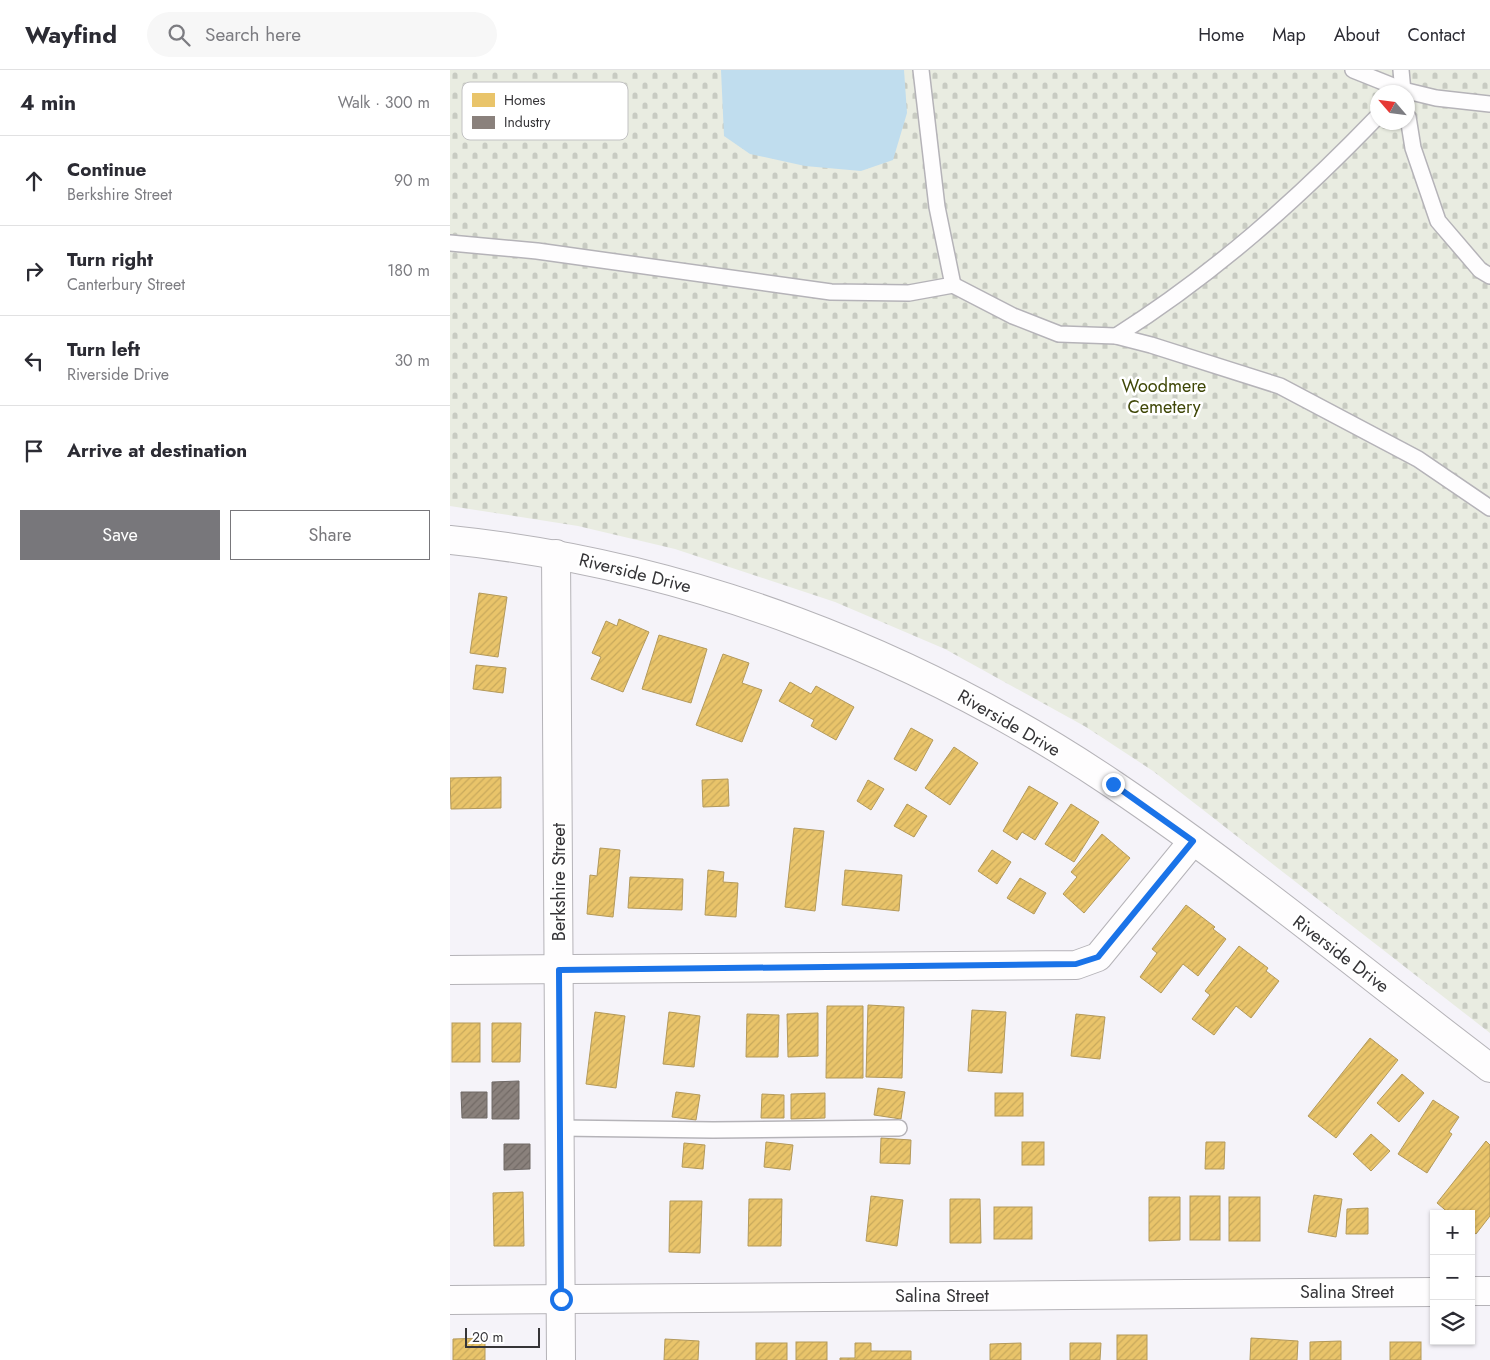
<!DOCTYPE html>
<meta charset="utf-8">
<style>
body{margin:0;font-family:Jost,sans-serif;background:#f7f7f7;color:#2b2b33}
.controls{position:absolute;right:15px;bottom:15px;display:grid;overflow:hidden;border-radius:0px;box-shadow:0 1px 4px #0004}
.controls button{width:45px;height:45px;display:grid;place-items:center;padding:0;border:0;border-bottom:1px solid #e1e1e2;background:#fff;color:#2b2b33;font:25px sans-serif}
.compass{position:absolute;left:920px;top:15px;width:45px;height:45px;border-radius:50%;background:#fff;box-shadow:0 1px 4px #0004;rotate:298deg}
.scale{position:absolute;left:15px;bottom:12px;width:75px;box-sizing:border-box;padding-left:5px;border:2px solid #353437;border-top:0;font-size:14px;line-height:18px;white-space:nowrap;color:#353437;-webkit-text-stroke:4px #fff;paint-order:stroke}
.stop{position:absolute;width:15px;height:15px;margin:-11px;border:4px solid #1a73e8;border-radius:50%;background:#fff}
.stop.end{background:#1a73e8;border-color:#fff;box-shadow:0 1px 5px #0008}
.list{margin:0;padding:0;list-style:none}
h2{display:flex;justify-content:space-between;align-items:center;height:65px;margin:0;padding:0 20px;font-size:21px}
h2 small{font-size:16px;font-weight:400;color:#7c7c81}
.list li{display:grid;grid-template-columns:32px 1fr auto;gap:15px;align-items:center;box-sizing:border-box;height:90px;padding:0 20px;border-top:1px solid #e1e1e2}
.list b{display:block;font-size:19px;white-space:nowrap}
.list p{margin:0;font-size:16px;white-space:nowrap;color:#7c7c81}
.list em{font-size:16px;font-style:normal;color:#7c7c81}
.actions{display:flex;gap:10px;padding:15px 20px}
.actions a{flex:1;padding:11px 0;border:1px solid #78777b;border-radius:0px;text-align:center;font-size:18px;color:#78777b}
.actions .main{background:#78777b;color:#fff}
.icon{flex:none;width:28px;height:28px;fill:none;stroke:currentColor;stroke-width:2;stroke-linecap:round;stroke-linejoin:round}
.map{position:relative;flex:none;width:1040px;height:1290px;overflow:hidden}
header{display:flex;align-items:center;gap:30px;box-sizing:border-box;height:70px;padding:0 25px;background:#fff;border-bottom:1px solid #e1e1e2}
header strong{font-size:24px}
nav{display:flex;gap:28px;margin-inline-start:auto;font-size:18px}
.search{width:350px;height:45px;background:#f7f7f7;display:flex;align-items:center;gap:12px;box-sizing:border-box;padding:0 18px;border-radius:28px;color:#7c7c81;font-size:19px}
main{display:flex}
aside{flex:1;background:#fff}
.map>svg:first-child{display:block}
</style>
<header>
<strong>Wayfind</strong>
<div class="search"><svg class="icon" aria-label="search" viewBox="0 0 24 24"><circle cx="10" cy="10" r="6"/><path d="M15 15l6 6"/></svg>Search here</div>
<nav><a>Home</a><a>Map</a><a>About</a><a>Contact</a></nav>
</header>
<main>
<aside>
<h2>4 min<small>Walk · 300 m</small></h2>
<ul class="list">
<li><svg class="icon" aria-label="ahead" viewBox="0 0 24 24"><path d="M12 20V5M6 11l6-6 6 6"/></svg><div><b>Continue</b><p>Berkshire Street</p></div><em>90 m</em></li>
<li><svg class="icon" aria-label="right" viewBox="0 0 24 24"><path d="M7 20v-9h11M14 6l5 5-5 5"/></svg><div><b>Turn right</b><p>Canterbury Street</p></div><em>180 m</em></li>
<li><svg class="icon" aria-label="left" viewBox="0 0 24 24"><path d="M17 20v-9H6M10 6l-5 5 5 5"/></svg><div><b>Turn left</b><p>Riverside Drive</p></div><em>30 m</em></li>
<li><svg class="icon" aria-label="arrive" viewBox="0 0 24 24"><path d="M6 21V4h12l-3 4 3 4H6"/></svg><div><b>Arrive at destination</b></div></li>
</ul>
<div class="actions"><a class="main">Save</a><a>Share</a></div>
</aside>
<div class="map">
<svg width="1040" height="1290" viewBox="0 0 1040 1290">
<defs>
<pattern id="cemetery-stones" width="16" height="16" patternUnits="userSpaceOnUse" patternTransform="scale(1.25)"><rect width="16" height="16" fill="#e9ece1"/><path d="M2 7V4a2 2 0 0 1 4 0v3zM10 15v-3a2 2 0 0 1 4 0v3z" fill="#c8cbc2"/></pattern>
<pattern id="homes-hatch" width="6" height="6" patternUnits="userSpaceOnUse" patternTransform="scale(1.25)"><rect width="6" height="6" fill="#e9c46a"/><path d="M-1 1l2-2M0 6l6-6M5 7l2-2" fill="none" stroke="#c8a95c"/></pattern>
<pattern id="industry-hatch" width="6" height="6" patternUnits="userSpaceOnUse" patternTransform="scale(1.25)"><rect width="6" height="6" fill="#8a817c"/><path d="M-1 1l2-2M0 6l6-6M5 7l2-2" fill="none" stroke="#726a66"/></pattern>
</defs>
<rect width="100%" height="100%" fill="#f5f3f9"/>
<!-- cemetery -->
<path fill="url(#cemetery-stones)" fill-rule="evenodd" d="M0,0H1040V963L703,701L636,657L495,579L385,532L225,479L128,456L0,436ZM928,22H958V52H928Z"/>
<!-- water -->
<polygon fill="#c0ddee" points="271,0 454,0 457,43 443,90 411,101 355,96 300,84 274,66"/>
<!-- homes -->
<g fill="url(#homes-hatch)" stroke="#b3995b">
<polygon points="29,523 57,527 48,587 20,583"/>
<polygon points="169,549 199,562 173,622 141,609 151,587 142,583 156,551 167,556"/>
<polygon points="209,565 257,579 241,633 192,619"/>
<polygon points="273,584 299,593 292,613 312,620 292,672 246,655"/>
<polygon points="26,595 56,598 53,623 23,619"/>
<polygon points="340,612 361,624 366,616 404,637 386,670 361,656 364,650 329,631"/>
<polygon points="461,658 483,670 466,701 444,689"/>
<polygon points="504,677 528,693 500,735 475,718"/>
<polygon points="51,707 51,738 1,739 0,708"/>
<polygon points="278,709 279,736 253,737 252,710"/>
<polygon points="418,710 434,719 421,740 407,731"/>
<polygon points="579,716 608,733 585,770 572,762 567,770 553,761"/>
<polygon points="457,734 477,746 464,767 444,756"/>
<polygon points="621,734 649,752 624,792 595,774"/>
<polygon points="344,758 374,761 365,841 335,837"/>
<polygon points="652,764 680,788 634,843 613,824 627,807 621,802"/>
<polygon points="150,778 170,780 163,847 137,844 140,805 147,806"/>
<polygon points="542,780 561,792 547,814 528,801"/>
<polygon points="258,800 274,802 273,812 288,813 286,847 255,845"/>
<polygon points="395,800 452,805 449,841 392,835"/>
<polygon points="180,807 233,809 232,840 178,838"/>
<polygon points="570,808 596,823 584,844 557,828"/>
<polygon points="736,835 765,857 763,859 776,869 748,906 733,894 711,923 690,907 707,883 702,879"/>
<polygon points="789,876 818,898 816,901 829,911 801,948 786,936 764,965 742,949 760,925 755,921"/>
<polygon points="418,935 454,937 452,1008 416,1007"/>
<polygon points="377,936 413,936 413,1008 376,1008"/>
<polygon points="522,940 556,942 552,1003 518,1001"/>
<polygon points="145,942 175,946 166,1018 136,1014"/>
<polygon points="219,942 250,946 244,997 213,994"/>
<polygon points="368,943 368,986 338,987 337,944"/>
<polygon points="297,944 329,945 328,987 296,987"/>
<polygon points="626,944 655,947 650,989 621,986"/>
<rect x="2" y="953" width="28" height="39"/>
<polygon points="42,953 71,953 70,992 42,992"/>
<polygon points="920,968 948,990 886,1068 858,1046"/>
<polygon points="952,1004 974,1023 949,1052 927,1033"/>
<polygon points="428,1018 455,1022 451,1049 424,1045"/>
<polygon points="226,1022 250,1025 246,1050 222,1047"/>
<polygon points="375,1023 375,1048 341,1049 341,1024"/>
<rect x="545" y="1023" width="28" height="23"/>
<polygon points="312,1024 334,1025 334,1048 311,1048"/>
<polygon points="983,1030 1009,1047 999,1062 1002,1064 977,1103 948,1084"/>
<polygon points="921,1064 940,1081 921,1101 903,1084"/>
<polygon points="431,1068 461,1070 460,1094 430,1093"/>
<polygon points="1036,1071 1040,1075 1040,1146 1026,1164 1021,1160 1021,1144 1000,1144 987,1133"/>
<polygon points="316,1072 343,1075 340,1100 314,1097"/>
<rect x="572" y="1072" width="22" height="23"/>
<polygon points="756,1072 775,1072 774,1099 755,1099"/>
<polygon points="234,1073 255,1075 253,1099 232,1097"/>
<polygon points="73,1122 74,1176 44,1176 43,1123"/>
<polygon points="864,1125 892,1129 886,1167 858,1162"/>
<polygon points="421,1126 453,1130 447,1176 416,1171"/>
<rect x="740" y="1126" width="30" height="44"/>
<polygon points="699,1127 730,1127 730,1170 699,1171"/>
<rect x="779" y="1127" width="31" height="44"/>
<polygon points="299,1129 332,1129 331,1176 298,1176"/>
<polygon points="500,1129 530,1129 531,1173 500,1173"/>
<polygon points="220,1131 252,1131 250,1183 219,1182"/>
<rect x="544" y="1137" width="38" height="32"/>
<polygon points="918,1138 918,1164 896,1164 897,1139"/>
<rect x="667" y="1265" width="30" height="25"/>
<polygon points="35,1268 35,1290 3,1290 3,1269"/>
<polygon points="801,1268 848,1271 847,1290 800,1290"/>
<polygon points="215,1269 249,1271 248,1290 214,1290"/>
<polygon points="891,1271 891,1290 860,1290 860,1272"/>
<rect x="346" y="1272" width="31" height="18"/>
<rect x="940" y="1272" width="31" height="18"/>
<rect x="306" y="1273" width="31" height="17"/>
<polygon points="405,1273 421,1273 421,1281 461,1281 461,1290 390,1290 390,1288 405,1288"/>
<polygon points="571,1273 571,1290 540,1290 540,1274"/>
<polygon points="620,1273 651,1273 650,1290 620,1290"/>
</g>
<!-- industry -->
<g fill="url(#industry-hatch)" stroke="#706a67">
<polygon points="69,1011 69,1049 42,1049 42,1012"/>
<polygon points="11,1022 37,1022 37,1048 12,1048"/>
<polygon points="54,1074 80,1074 80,1099 54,1100"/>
</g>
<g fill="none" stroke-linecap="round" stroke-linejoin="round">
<!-- lane casing -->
<g stroke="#b5b3b8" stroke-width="18">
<g id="lane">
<polyline points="471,0 487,137 503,215"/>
<polyline points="903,0 953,20 986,28 1040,34"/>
<polyline points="951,0 953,22"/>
<polyline points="958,47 963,78 988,151 1030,200 1040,206"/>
<polyline points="0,173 87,181 381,222 459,223 503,215 563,246 609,264 666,266 701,275 830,316 968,389 1040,438"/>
<path d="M666,266C764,204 847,130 928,46"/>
<polyline points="110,1058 263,1060 449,1058"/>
</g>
</g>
<!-- street casing -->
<g stroke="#b5b3b8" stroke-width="30">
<g id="street">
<path d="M0,470C236,494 467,582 664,715C793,802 916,904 1040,998"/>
<polyline points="106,484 111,1290"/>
<polyline points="0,900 626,895 648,887 743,771"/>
<polyline points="1021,1221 1040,1221"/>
<polyline points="0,1230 984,1222"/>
</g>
</g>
<!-- lane -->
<use href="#lane" stroke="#fefdfe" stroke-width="15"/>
<!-- street -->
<use href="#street" stroke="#fefdfe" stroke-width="28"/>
</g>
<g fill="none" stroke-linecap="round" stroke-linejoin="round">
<!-- route -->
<polyline stroke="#1a73e8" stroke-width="6" points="111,1229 109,900 626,894 648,887 743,771 663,714"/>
</g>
<g text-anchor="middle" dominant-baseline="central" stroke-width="5" stroke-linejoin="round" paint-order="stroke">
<!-- park labels -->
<g font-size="18" fill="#3f4707" stroke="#fff">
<text x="714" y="316">Woodmere<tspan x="714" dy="21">Cemetery</tspan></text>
</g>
<!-- street labels -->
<g font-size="18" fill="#353437" stroke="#fff">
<text transform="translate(185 503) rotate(14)">Riverside Drive</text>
<text transform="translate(559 653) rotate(30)">Riverside Drive</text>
<text transform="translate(109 812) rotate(-90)">Berkshire Street</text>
<text transform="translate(891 884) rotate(37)">Riverside Drive</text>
<text x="897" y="1222">Salina Street</text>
<text x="492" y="1226">Salina Street</text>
</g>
</g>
<!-- legend -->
<rect x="12" y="12" width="166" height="58" rx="8" fill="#fff" stroke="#c2c2c3" stroke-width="1"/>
<rect x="22" y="23" width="23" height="14" fill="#e9c46a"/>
<rect x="22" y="46" width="23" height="13" fill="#8a817c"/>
<g font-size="14" fill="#353437">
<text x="54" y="35">Homes</text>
<text x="54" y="57">Industry</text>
</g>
</svg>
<div class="controls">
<button>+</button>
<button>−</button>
<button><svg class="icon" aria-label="layers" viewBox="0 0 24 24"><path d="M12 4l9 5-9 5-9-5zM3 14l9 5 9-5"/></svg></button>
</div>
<svg class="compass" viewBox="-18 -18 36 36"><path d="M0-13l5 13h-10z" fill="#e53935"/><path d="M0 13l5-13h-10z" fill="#7c7c81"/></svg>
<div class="scale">20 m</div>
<div class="stop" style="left:111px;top:1229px"></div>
<div class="stop end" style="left:663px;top:714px"></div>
</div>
</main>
